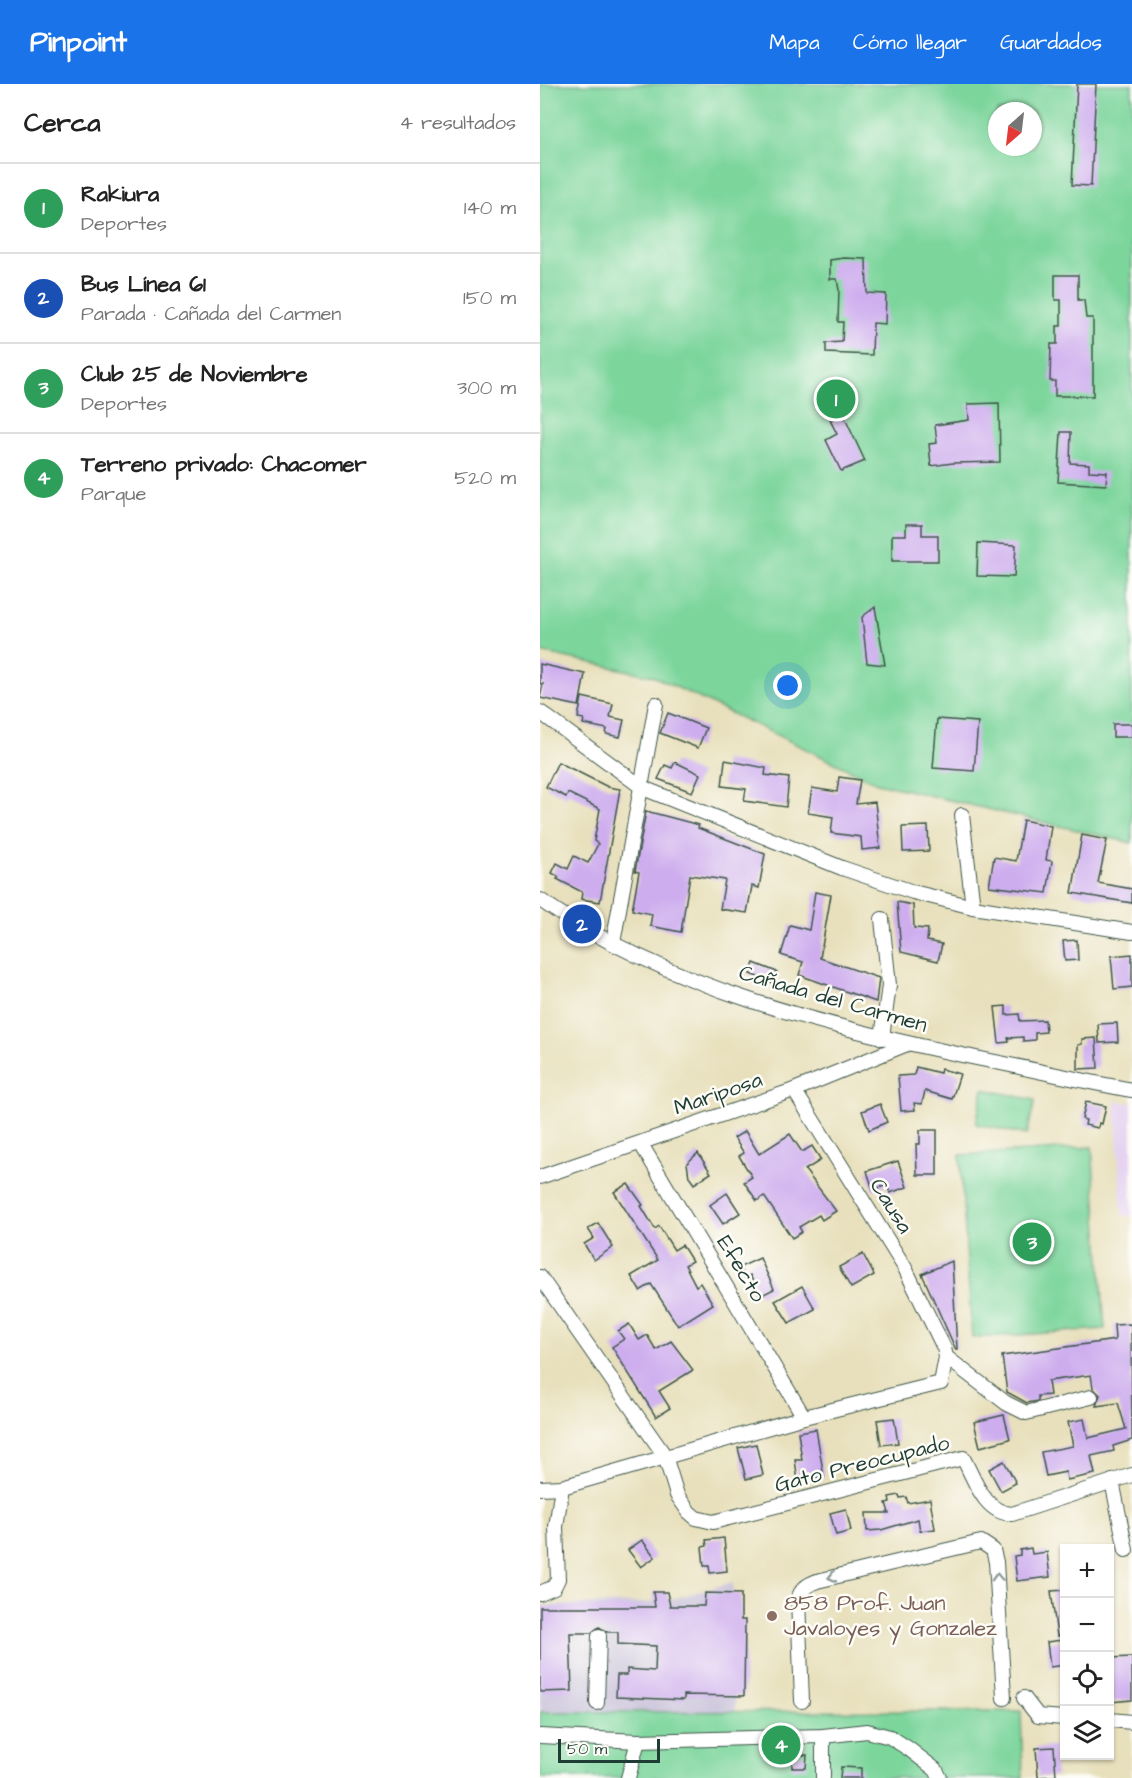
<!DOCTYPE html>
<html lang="es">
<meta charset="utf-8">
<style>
body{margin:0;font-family:"Architects Daughter",sans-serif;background:#f6f6f6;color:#222}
.controls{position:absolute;right:18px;bottom:18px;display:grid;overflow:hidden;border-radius:0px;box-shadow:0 2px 4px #0004}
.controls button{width:54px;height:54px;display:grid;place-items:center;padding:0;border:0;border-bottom:2px solid #e0e0e0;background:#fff;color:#222;font:30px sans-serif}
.compass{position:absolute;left:448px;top:18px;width:54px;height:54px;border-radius:50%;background:#fff;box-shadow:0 2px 4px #0004;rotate:208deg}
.scale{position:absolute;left:18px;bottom:15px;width:102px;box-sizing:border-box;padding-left:6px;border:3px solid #1f3d34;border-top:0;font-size:16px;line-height:21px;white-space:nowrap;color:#1f3d34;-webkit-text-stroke:4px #fdfcf7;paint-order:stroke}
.you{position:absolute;left:248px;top:602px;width:21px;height:21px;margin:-15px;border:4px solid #fff;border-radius:50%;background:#1a73e8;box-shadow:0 0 0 9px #1a73e833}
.badge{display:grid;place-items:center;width:39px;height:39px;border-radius:50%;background:#1a73e8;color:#fff;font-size:20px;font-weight:700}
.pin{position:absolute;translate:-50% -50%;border:3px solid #fff;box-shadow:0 2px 6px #0006}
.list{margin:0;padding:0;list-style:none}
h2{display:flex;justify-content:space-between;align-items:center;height:78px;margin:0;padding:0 24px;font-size:26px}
h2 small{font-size:20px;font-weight:400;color:#767676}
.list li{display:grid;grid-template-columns:39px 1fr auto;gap:18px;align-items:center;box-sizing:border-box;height:90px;padding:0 24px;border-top:2px solid #e0e0e0}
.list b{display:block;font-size:22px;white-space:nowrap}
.list p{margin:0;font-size:20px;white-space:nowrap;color:#767676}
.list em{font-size:20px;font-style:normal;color:#767676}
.icon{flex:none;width:33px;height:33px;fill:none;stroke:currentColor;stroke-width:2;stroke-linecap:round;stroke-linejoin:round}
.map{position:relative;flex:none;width:592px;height:1694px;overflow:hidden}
header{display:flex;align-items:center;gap:36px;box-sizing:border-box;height:84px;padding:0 30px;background:#1a73e8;color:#fff}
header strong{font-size:28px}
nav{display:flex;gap:33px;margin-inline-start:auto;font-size:21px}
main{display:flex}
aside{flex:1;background:#fff}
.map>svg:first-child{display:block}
</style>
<header>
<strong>Pinpoint</strong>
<nav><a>Mapa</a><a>Cómo llegar</a><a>Guardados</a></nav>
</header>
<main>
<aside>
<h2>Cerca<small>4 resultados</small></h2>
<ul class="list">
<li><span class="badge" style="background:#2e9e5b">1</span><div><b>Rakiura</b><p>Deportes</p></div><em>140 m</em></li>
<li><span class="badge" style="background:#1a4fb4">2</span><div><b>Bus Línea 61</b><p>Parada · Cañada del Carmen</p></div><em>150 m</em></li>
<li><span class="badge" style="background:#2e9e5b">3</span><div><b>Club 25 de Noviembre</b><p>Deportes</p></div><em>300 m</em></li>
<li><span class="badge" style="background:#2e9e5b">4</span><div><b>Terreno privado: Chacomer</b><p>Parque</p></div><em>520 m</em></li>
</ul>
</aside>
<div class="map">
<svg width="592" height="1694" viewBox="0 0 592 1694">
<rect width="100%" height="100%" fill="#fdfcf7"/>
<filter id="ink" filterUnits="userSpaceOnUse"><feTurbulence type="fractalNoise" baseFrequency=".0167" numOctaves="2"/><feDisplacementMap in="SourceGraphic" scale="12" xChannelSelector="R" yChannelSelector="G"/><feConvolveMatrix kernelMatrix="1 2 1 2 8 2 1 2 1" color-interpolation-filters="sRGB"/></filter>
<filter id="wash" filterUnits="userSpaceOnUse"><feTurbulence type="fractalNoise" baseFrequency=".008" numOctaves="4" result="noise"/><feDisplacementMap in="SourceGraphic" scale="24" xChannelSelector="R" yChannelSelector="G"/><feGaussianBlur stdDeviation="1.35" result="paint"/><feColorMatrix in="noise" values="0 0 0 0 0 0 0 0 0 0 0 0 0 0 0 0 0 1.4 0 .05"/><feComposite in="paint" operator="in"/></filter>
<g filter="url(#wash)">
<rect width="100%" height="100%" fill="#e8e0bc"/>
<!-- built -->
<polygon fill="#e5d3f1" points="575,1017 592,1019 592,1133 582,1131"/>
<!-- industrial -->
<polygon fill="#c7c0d9" points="193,1498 195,1627 0,1627 0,1522 122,1518"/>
<!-- green -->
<g fill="#7cd59b" stroke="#4e8968" stroke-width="1.5" fill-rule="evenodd">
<path d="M0,0H592V759L337,699L113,592L0,568ZM457,27H493V63H457Z"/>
<polygon points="443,1005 495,1016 487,1051 436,1040"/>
<polygon points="552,1063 565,1245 432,1254 420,1071"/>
<polygon points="481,1627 483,1694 0,1694 0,1628"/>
</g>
<g id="blocks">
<!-- building -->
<g fill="#cdadee">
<polygon points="537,0 556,0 551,102 532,101"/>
<polygon points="304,174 326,175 327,209 346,210 345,240 333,239 332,271 286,269 286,259 302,258 303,238 298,238 299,206 297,195 290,195 290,176"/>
<polygon points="515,191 538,191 538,216 544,216 546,234 553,234 553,312 515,312 515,297 510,297 511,260 517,260 517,242 521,242 521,216 515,216"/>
<polygon points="459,319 460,378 413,379 391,382 389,360 397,359 395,341 429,336 428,320"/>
<polygon points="303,330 325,377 301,387 286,356 297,350 290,336"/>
<polygon points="521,348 531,348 530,379 549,380 549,387 567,388 566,401 518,398"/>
<polygon points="366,440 382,440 382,451 398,451 398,477 352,477 352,451 366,451"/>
<polygon points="438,459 476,461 474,493 437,492"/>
<polygon points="335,523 345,581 327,579 322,533"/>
<polygon points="0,580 45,590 39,622 0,614 3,600 0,600"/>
<polygon points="42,613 73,620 70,633 84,636 80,653 66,650 67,645 43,640 44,635 38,634"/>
<polygon points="128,629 166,644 158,664 120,649"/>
<polygon points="397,635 438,638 434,687 393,684"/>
<rect x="573" y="640" width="19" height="13"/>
<polygon points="185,676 226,684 225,691 249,694 246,723 204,717 206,705 182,702"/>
<polygon points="18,678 68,703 80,705 60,818 41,815 42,808 17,795 19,793 12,789 17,779 28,785 34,772 48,779 58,760 54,757 60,725 28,709 26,713 6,703"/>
<polygon points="135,678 160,690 152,708 118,695 125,681 132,684"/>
<polygon points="299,693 320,696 316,720 335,718 340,764 322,766 321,753 291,749 293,733 268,729 272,704 297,708"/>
<polygon points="106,727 159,741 158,744 225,770 219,804 212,802 207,829 180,825 185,796 150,791 141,848 110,842 112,830 92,826 99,788 95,787"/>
<polygon points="483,736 511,742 506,776 512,777 507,809 449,802 454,773 476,777"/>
<polygon points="388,742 389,767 363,768 362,743"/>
<polygon points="542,751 567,756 558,799 592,805 592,819 532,809"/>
<polygon points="275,808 291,811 280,874 339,894 336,918 259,891 263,878 241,871 250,841 269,846"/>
<polygon points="357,818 373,821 374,844 388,845 387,857 402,860 398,877 361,868"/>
<polygon points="537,856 538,876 525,877 523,857"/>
<polygon points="592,870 592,903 574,905 571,872"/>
<polygon points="214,879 237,888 233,899 210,890"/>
<polygon points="466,922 466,931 479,930 480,937 505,936 506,948 495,949 495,956 483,957 483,953 468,954 469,958 459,959 455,923"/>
<polygon points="577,939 578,958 559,959 558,940"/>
<polygon points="556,954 558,984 538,985 538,961 542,960 542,955"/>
<polygon points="376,983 400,989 401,985 420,990 412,1015 385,1007 382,1020 374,1019 375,1026 361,1027 358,992 374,991"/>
<polygon points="546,1018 566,1022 562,1040 559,1039 558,1044 545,1041 546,1036 542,1035"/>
<polygon points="340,1020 347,1038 329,1046 322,1027"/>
<polygon points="380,1046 397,1046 397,1091 377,1091 376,1060 380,1060"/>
<polygon points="205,1047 219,1070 250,1050 262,1068 272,1062 281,1076 265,1086 296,1127 282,1136 279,1131 259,1143 262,1148 252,1154 224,1112 217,1117 204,1098 212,1093 199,1072 204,1069 194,1054"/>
<polygon points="158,1069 171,1089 154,1100 149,1093 147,1079"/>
<polygon points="358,1077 367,1103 350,1109 347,1101 333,1106 327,1087"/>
<polygon points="88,1100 103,1121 101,1122 115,1145 119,1142 134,1166 142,1161 152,1177 145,1181 156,1202 160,1199 173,1220 138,1242 111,1200 100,1207 91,1192 118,1176 74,1108"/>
<polygon points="187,1109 200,1129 183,1140 170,1121"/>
<polygon points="58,1139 73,1163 54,1176 44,1160 54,1154 48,1145"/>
<polygon points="323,1170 334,1191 311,1204 299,1183"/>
<polygon points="220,1174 234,1205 220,1212 210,1191 205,1194 200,1183"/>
<polygon points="412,1177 417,1265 416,1266 382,1190"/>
<polygon points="262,1202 275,1225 249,1239 235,1217"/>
<polygon points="89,1240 99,1256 107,1251 116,1266 131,1257 153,1286 119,1307 130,1324 116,1333 72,1263 84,1255 78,1247"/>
<polygon points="591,1240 592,1356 573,1362 574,1367 551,1372 555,1390 527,1396 526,1388 506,1392 501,1368 533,1362 528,1338 544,1335 548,1354 586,1345 578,1319 556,1322 560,1311 553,1304 551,1291 508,1297 510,1311 498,1312 498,1317 487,1319 467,1308 462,1272 575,1256 574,1241"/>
<polygon points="464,1331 470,1355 440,1363 434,1338"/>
<polygon points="354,1334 358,1359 341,1361 337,1336"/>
<polygon points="276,1345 284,1393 258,1397 255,1376 262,1376 258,1348"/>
<polygon points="216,1360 223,1391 206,1395 198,1364"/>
<polygon points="464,1377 476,1399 461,1407 449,1385"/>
<polygon points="359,1411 360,1414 366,1413 368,1419 390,1415 395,1445 380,1447 378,1435 341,1446 327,1447 326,1429 349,1429 346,1419 350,1418 349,1413"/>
<polygon points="306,1425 311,1447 296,1451 290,1429"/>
<polygon points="184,1454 187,1487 170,1489 169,1482 164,1482 162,1463 167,1462 166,1456"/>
<polygon points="102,1456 115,1473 101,1483 88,1466"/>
<polygon points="491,1464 492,1470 507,1468 510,1493 477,1497 474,1472 480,1471 480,1466"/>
<polygon points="525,1506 525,1552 517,1552 511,1507"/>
<polygon points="113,1508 127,1508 130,1522 164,1522 165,1509 201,1510 201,1536 205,1536 204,1612 144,1611 144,1616 76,1613 77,1591 87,1591 87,1585 115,1587 116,1562 78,1560 78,1548 67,1548 59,1543 51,1549 30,1549 32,1607 0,1608 0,1523 115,1523"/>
<polygon points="522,1556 525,1581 510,1583 507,1558"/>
<polygon points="592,1573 592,1616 570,1618 570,1574"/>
<polygon points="514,1663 516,1692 498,1693 496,1664"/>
<polygon points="252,1671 267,1671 266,1684 252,1684"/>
<polygon points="301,1683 321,1684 321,1694 300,1694"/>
</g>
</g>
</g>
<g filter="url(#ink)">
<use href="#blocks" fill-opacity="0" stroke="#3d5548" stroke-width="1.5"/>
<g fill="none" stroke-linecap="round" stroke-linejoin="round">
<!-- minor casing -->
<g stroke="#3d5548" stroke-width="16">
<g id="minor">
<polyline points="0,628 103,704 302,784 373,808 433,823 592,848"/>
<polyline points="422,731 433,823"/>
<path d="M0,816C129,905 290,943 441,975C491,985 541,997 592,1006"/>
<polyline points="342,835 349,901 342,954"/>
<polyline points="73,859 116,620"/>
<polyline points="101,1060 264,1333"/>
<polyline points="0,1093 254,1006 367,960"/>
<path d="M0,1193L125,1372L137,1411L149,1428L156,1434L173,1438L423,1374C435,1396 444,1429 472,1430L592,1391"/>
<polyline points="406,1273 466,1319 486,1329 551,1313"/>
<polyline points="572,1397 586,1466"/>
<polyline points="0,1404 22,1403 264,1333 401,1299 406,1273 404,1264 365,1184 254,1006"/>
<polyline points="0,1509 14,1503 18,1495 16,1443 22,1403"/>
<polyline points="484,1614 498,1632 524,1634"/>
<path d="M262,1617L258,1515C261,1505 267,1501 277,1497L441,1458L453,1466L456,1478L464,1614"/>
<polyline points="57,1619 59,1552"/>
<polyline points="570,1636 592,1638"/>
<polyline points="0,1652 98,1657 283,1652 327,1647 350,1653 369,1665 396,1686 400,1694"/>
<polyline points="88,1694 98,1657"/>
<polyline points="283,1694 283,1652"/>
</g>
</g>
<!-- minor -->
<use href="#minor" stroke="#fff" stroke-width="14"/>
</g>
<!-- one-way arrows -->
<defs><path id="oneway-chevron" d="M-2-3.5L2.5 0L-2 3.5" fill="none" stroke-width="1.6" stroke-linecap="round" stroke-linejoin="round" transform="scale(1.5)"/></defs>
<g stroke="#8f9e9a">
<use href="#oneway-chevron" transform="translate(292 1493) rotate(166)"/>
<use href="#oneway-chevron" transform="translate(457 1493) rotate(-93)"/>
</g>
</g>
<!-- markers -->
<circle fill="#8d6e63" stroke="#fdfcf7" stroke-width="2" cx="232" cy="1532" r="6"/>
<g text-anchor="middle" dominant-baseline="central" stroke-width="5" stroke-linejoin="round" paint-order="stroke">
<!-- street labels -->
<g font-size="22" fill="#1f3d34" stroke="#fdfcf7">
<text transform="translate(293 915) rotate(16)">Cañada del Carmen</text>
<text transform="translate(178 1010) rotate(-19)">Mariposa</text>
<text transform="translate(351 1122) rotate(58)">Causa</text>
<text transform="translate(201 1185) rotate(59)">Efecto</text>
<text transform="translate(322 1380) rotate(-14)">Gato Preocupado</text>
</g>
<!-- education labels -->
<g font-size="22" fill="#785e54" stroke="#fdfcf7" text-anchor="start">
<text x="244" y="1519">858 Prof. Juan<tspan x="244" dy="25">Javaloyes y Gonzalez</tspan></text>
</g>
</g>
</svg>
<div class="controls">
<button>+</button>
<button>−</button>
<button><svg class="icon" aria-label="locate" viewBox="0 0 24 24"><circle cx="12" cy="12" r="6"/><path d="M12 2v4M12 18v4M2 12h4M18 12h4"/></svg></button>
<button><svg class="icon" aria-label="layers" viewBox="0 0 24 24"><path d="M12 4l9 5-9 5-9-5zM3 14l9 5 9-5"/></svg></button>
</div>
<svg class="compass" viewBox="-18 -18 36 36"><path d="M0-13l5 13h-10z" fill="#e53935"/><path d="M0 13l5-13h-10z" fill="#767676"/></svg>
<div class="scale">50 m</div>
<div class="you"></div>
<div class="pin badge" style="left:296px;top:315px;background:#2e9e5b">1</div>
<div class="pin badge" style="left:42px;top:840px;background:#1a4fb4">2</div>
<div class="pin badge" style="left:492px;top:1158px;background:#2e9e5b">3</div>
<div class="pin badge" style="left:241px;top:1661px;background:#2e9e5b">4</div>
</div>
</main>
